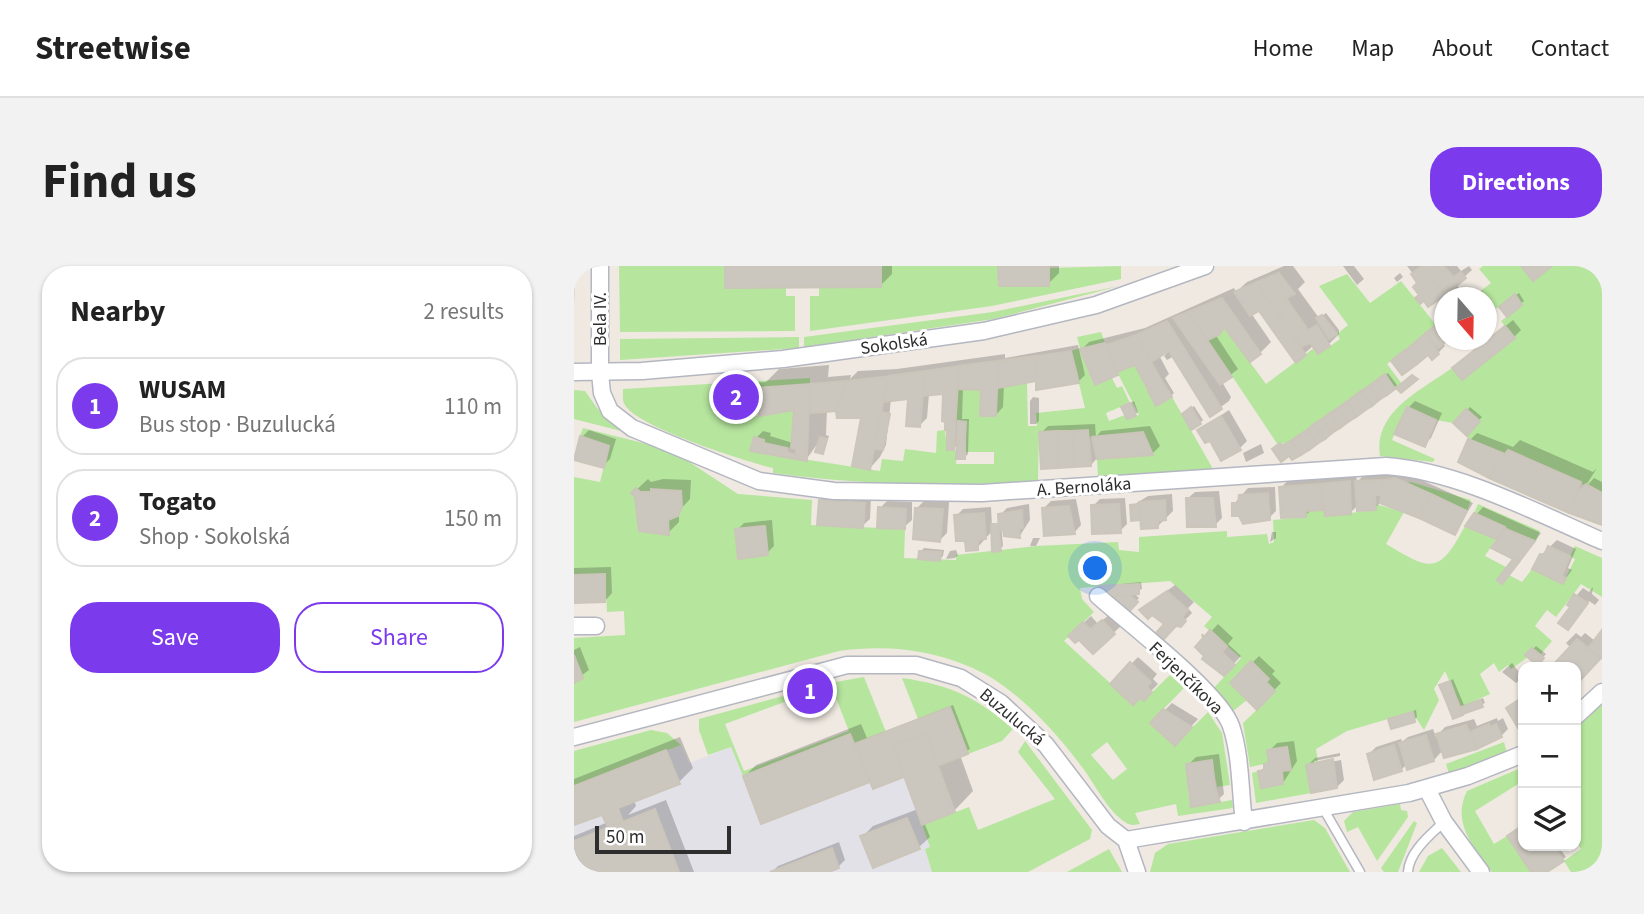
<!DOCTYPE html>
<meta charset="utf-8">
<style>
body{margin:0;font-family:"Source Sans 3",sans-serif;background:#f2f2f2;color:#222}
.controls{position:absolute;right:21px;bottom:21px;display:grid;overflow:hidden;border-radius:14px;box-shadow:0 2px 5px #0004}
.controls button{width:63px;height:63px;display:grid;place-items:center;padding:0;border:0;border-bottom:2px solid #e0e0e0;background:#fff;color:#222;font:35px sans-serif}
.compass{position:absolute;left:860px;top:21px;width:63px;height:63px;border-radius:50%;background:#fff;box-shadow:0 2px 5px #0004;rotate:160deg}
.scale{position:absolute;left:21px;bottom:18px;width:136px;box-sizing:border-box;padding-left:7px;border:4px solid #2e2e2e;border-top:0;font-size:19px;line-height:24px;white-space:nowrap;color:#2e2e2e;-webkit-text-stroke:5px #fff;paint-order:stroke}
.you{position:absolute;left:522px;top:303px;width:24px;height:24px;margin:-18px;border:5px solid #fff;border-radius:50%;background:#1a73e8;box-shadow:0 0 0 10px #1a73e833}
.badge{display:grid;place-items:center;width:46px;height:46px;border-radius:50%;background:#7c3aed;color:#fff;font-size:23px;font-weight:700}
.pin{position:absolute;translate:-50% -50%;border:4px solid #fff;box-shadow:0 2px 7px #0006}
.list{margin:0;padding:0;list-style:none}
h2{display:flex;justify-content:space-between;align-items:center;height:91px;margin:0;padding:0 28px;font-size:30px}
h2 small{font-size:23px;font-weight:400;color:#767676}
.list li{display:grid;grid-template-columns:46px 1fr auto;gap:21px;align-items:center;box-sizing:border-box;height:98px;margin:0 14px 14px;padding:0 14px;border:2px solid #e0e0e0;border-radius:28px}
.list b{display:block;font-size:26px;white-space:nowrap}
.list p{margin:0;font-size:23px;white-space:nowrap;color:#767676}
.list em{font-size:23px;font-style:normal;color:#767676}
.actions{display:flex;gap:14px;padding:21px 28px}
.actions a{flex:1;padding:16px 0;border:2px solid #7c3aed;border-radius:28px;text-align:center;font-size:24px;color:#7c3aed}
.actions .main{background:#7c3aed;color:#fff}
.icon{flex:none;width:38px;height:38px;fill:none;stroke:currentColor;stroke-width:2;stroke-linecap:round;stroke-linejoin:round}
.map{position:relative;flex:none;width:1028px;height:606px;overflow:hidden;border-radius:28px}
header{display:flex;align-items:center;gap:42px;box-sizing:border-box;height:98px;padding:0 35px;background:#fff;border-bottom:2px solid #e0e0e0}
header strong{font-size:33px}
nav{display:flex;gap:38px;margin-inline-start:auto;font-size:24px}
.intro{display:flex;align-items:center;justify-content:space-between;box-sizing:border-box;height:168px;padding:0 42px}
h1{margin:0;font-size:49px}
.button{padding:18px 32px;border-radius:28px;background:#7c3aed;color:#fff;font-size:24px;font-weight:700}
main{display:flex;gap:42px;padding:0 42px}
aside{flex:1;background:#fff;border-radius:28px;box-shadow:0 2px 5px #0004}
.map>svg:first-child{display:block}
</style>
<header>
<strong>Streetwise</strong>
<nav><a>Home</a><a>Map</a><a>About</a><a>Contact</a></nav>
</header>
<div class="intro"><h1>Find us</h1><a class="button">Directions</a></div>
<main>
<aside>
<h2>Nearby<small>2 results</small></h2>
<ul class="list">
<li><span class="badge">1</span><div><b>WUSAM</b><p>Bus stop · Buzulucká</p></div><em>110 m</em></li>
<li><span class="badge">2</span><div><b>Togato</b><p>Shop · Sokolská</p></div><em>150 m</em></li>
</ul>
<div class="actions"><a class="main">Save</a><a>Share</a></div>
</aside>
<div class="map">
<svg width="1028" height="606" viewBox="0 0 1028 606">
<rect width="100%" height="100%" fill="#efe9e1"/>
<!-- industrial -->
<polygon fill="#e3e1e8" points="376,441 394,488 363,500 381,546 348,559 356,581 351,583 358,606 0,606 0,520 107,479 115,497 157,481 169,510 276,468 280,478"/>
<!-- green -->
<g fill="#b6e59e" fill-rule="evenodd">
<polygon points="45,0 151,0 151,22 212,22 212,30 221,30 221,65 46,66"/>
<polygon points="307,0 424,0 425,20 475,20 475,2 547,0 547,13 418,40 236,65 236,30 245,30 245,21 307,21"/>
<path d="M909,0H947L959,15L978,0H1028V227L934,184L931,188L894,173L893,170L906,155L892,143L879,157L862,154L832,141L818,174L861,193L859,196L806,190C799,145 848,124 878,102L888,114L940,72L927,55L948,39L940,29L919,45L913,38L912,32L904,27L917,17L905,3Z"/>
<polygon points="773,8 796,37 827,15 862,59 813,98 828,118 822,122 810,109 717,175 704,179 634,74 646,68 650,61 692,118 740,82 745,88 766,73 763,68 774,59 745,20"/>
<polygon points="545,20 420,53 230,81 230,71 419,46"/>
<path d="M527,66L531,77L506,83L520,119L538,112L543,122L548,120L556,137L532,147L535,155L551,149L553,153L565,149L543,106L561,99L582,140L598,131L639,203L524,211L523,193L579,188L568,166L516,172L513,164L465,166L464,215C375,221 287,219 199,207V202C173,196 63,161 51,139C48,135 49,128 49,123L236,112V118L155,125L156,147L191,150L192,146L220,144L217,182L190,177V174L181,171L177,185L306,205L308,193L329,195L331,183L362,187L363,165L371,164L373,183L383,185L382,198H420V186H391L392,156L381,155L383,123L407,124L406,150H422L424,122L453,117L454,160H463L462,147L511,142L497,85L506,82L503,71Z"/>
<polygon points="225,71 225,82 46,94 46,73"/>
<polygon points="0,124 11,125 23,142 47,165 0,153"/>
<path d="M9,162L97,184L164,228L238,234L237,259L331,263L330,292L382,294V289L463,280L544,276L545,284L565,286V271L653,265V271L693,268L695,278L700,276L699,254L732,251V245L750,244L751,250L801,244V238L830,246L812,278C857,305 865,309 891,260L922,273L911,290L932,301L923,314L928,318L935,309L948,316L958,303L989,317L1001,293L996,290L1001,280L1028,292V331L1007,318L982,351L973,344L961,360L978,375L966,389L957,382L952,389L954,391L937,403L934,399L925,406L920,397L906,408L916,428L887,441L871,405L860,423L865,434L850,464L838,446L773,465L742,483L744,496L732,499L737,527L682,537L678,507L684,505L687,522L709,518L708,505L716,504L713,481L695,497L676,501L669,457L701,426L692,416L695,413L676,396L656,417L673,434L659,445L640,422L667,392L630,360L638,351L596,315L506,322L508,333L520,346L490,375L559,438L566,432L570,434L596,409L610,422L576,457L600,480L634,446L648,467L656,519L643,521L638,494L614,526L617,541L658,534L659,542L604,550L602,538L561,547L566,558C561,559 556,560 551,556C535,546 522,521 511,505C485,470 450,430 411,408C365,384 316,378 265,385L0,456V417L9,412L0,389V372L51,369L50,345L33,346L31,308H0V211L26,216L35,180L6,170ZM533,476L553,503L539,514L517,489Z"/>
<polygon points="837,216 897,234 893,245 831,217"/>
<polygon points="904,238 966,265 962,275 900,247"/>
<polygon points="290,411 312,466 280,478 276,468 169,510 157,481 134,489 125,464 125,453 231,424 232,428 151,458 170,505 275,465 256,417"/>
<path d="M328,412C377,419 402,431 439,463L428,475L394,488L376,442L344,453Z"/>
<polygon points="1028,438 1028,606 997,606 990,595 1007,583 1002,575 1002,463"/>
<polygon points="77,464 93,467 107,479 0,520 0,485"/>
<polygon points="451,475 518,564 516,573 454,606 358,606 351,583 356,581 348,559 395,541 404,564 481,533 444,486"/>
<polygon points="930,476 933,487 875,508 872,498"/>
<path d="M949,501V515L901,545L920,578L933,570L957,606H918C900,581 877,557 893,525Z"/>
<polygon points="826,538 827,544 833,545 834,551 803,595 784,561 773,566 770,555 779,546"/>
<polygon points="740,554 751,562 776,606 576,606 581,587 594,578"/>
<polygon points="840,555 843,557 824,606 810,606 807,602"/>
<polygon points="868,582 887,606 845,606 854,590"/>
<polygon points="535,583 548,606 493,606"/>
</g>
<!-- shadow -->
<g fill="#0003">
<polygon points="0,0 12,0 1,10 0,38"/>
<polygon points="152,0 318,0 318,8 307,19"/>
<polygon points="426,0 485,0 485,7 474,18"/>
<polygon points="710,0 719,0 731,16 724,23 745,52 752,47 765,64 765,68 754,79 740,79 731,87 686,43 677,47 697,76 686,87 652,60 641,68 664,103 648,116 657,131 655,135 637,148 600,90 593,94 590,90 596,84 585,89 595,108 591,112 600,127 597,130 562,97 521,117 508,83 515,76 571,62 660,22 662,26 673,16"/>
<polygon points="769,0 780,0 790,13 783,19"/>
<polygon points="833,0 883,0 887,5 895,0 898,4 882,18 892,32 875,32 871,26 847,29 846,17"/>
<polygon points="826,7 829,11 823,16 820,12"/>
<polygon points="908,25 911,29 908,32 898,32"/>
<polygon points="945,27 950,35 933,48 930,38"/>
<polygon points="870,53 871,74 868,76 871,80 864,87 854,87 828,107 822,92"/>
<polygon points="939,54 947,64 940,71 887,95"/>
<polygon points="504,79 511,109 504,116 464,113 430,119 429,141 422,149 409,123 389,121 388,153 395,153 394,188 391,191 385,177 379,183 371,126 355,128 353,152 346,159 336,131 317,133 312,179 306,191 296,202 289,151 264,143 253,144 252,169 255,170 251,183 248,186 246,174 232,194 179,184 182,172 189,165 197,167 196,170 219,177 222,142 157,125 164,118 192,116 205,103 255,99 254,111 277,109 276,113 284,105 323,103 431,88 431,92"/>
<polygon points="814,107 823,119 820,122 718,192 716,188 707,193 703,181 722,172"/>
<polygon points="459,131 465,132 465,155 462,158 456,158 456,135"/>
<polygon points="560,135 564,146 561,149 549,141"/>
<polygon points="841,135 868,147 857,172 850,179 834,142"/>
<polygon points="620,140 629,154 626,157 613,145"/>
<polygon points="896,141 908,151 893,168 882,157"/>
<polygon points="655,144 673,175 666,182 636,173 625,164"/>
<polygon points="521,158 522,171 527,165 576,160 586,180 579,187 524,191 517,199 467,167 474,160"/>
<polygon points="15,164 42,173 36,193 29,200 8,171"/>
<polygon points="903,167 939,181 946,174 1019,206 1023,202 1009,224 1020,212 1028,216 1028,256 922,205 896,174"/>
<polygon points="687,178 690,187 672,196 669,187"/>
<polygon points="829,206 899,237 881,267 807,236 801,242 784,239 776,247 738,243 732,249 707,222 714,214 782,209 783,216 790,209"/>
<polygon points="74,213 77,216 89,213 117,214 116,233 105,245 105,256 94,267 59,227"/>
<polygon points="701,221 702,245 695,252 660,238 674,222"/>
<polygon points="645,225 648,252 641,259 613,233 621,226"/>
<polygon points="254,228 297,231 296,253 288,260 246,235"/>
<polygon points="598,228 599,245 583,261 568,250 566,253 558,240 574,230"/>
<polygon points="551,232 553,258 546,265 519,240 526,233"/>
<polygon points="502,233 507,259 500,267 469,243 477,235"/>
<polygon points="313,235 338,236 338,254 330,261 306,242"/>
<polygon points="350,235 375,236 373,267 366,274 342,243"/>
<polygon points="455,238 456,254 445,271 433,255 422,256 426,255 426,249 433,242"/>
<polygon points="417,241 418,260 427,259 429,280 426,283 419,264 403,282 382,250 389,243"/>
<polygon points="909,241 967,267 952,287 942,292 926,273 893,259"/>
<polygon points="198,254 200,280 193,287 163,264 170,257"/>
<polygon points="698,266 702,266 702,272 696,276"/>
<polygon points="459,272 466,272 462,280 456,280"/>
<polygon points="983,274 1002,283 994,302 998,304 989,316 967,289"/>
<polygon points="350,282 370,284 369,290 366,293 347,285"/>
<polygon points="382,284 384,289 381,292 372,293 376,285"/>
<polygon points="37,301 38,327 31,335 0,336 0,302"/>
<polygon points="567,316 568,323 559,326 565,332 554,344 527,320"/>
<polygon points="601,319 620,336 614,342 618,347 606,359 592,358 578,346 567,344"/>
<polygon points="1019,321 1018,328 1025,334 1021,339 1015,335 994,362 1002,330 1009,322 1015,326"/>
<polygon points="536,348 547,360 519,386 505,371 496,370 517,350 524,358"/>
<polygon points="644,358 659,372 654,378 667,390 650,408 623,381"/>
<polygon points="1002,367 1007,371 1011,367 1021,375 1028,367 1028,386 1002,416 1002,401 981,399 997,382 992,377"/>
<polygon points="962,380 972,388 964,397 954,389"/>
<polygon points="6,381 15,404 0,415 0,384"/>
<polygon points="685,390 701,405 698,408 707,417 683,442 658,417"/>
<polygon points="564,391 583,408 579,413 584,418 570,432 538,418"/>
<polygon points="938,397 949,411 942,417 928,406"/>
<polygon points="879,413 890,439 909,432 911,437 880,451 867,420"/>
<polygon points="598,437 624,453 601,478 578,457"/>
<polygon points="379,439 396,483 386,489 399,525 380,545 350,556 356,571 345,581 300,600 288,571 299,560 344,543 331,508 297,513 188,556 171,510 182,499 287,458 293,472"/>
<polygon points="842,444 843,451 840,454 816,453"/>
<polygon points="923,452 924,455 929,452 934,463 927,470 902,481 871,490 869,484 860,494 833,498 827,504 795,488 802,481 827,473 828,476 834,471 859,463 862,471 871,461 900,453 903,460"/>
<polygon points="106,471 119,502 105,516 60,534 62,540 54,549 92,534 120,606 0,606 0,570 34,556 29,546 0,557 0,513"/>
<polygon points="720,475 723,495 709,517 686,506 696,494 695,485 703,477"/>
<polygon points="766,487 766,490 740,495 740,499 767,494 770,514 763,521 738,525 734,499 741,492"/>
<polygon points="645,488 650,528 643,535 614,499 622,491"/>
<polygon points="949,560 949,580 984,580 992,591 970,606 959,606 935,570"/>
<polygon points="265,576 271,594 264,601 250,606 198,606 204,600"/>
</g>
<!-- building -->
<g fill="#cbc7bf" stroke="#cbc5ba" stroke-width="2">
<polygon points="151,0 307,0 307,21 151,22"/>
<polygon points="424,0 475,0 475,20 425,20"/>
<polygon points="848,0 871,29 854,41 850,35 846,38 841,32 845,29 839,21 843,17 837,8"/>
<polygon points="848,0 870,0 879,11 887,6 892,12 871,29"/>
<polygon points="947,0 978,0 959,15"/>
<polygon points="705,7 721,28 712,32 734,64 743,59 756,80 744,88 736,77 727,81 683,16"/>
<polygon points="683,16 732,89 722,97 685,45 676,50 660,26"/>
<polygon points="941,28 948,39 933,51 925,41"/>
<polygon points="648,32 687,88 676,96 650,61 646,68 634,74 614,46"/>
<polygon points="614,46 658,111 646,119 599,52"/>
<polygon points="748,49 763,68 755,73 742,52"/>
<polygon points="868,54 870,74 874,74 864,82 852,67"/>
<polygon points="593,55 648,143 636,151 595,85 577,96 562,69"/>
<polygon points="931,60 941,72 888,114 878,102"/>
<polygon points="852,67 865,88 858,94 854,89 843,98 832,84"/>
<polygon points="562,69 589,117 575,125 561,99 543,106 532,79"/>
<polygon points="531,77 544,109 521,119 506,83"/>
<polygon points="831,84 843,98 828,109 817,95"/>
<polygon points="497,85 505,117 462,124 462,90"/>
<polygon points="462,90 462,115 424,122 424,95"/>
<polygon points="424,95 422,150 406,150 407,124 383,123 385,100"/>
<polygon points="385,100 381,165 371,164 371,156 368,155 369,128 349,130 351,105"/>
<polygon points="351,105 346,161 332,160 334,133 309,136 314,110"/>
<polygon points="811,108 821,123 813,129 803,114"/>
<polygon points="838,109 844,113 827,127 822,122"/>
<polygon points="308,111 314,111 296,204 278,200 287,152 263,152 262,146 272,115"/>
<polygon points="803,114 813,129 805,134 795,120"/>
<polygon points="272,115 262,145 237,147 236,118"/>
<polygon points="589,117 598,131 582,140 574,125"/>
<polygon points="236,118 233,190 222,189 222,183 217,182 220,144 185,150 183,122"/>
<polygon points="795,120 805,134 798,140 787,125"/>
<polygon points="183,122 185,147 156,148 155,125"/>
<polygon points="787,125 798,140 790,145 779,131"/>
<polygon points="779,131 790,145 782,151 772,136"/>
<polygon points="772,136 782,151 774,156 764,142"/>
<polygon points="556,137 562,150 553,153 547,141"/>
<polygon points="617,141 627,158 617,164 608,148"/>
<polygon points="833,141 862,154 851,181 820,168"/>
<polygon points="764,142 774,156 766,162 756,147"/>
<polygon points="892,143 906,155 893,170 879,157"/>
<polygon points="307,146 316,148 309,184 300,183"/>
<polygon points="756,147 766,162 758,167 748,153"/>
<polygon points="647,150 667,184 647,195 636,175 631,177 623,164"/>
<polygon points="748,153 758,167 751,173 740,158"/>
<polygon points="384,155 392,156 391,174 383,174"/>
<polygon points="740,158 751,173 743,178 733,164"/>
<polygon points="514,164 517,200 500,201 498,165"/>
<polygon points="733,164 743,178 735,184 725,169"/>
<polygon points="373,165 381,165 380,184 373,184"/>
<polygon points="482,165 484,202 467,203 465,166"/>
<polygon points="482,165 498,165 500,201 484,202"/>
<polygon points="569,166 579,189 523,193 518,171"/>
<polygon points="725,169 735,184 727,189 717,175"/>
<polygon points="6,170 35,180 30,202 0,194"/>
<polygon points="180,171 190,174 190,177 213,182 213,186 222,189 233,190 233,195 176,185"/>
<polygon points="246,171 253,173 249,188 241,186"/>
<polygon points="894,173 931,188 915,212 884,196"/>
<polygon points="383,174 391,174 391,193 382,193"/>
<polygon points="717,175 727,189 718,194 708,180"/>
<polygon points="706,177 715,190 707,196 698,183"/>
<polygon points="934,184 1007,216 995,247 915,212"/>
<polygon points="821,212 857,228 845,252 806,237 809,214"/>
<polygon points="809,214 809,229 801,229 802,244 783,245 781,215"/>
<polygon points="776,215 777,248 751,250 746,218"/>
<polygon points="746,218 748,244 732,245 732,251 707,252 705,221"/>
<polygon points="1012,218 1028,227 1028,259 995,247 1002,228"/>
<polygon points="62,222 66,226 77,226 77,223 107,225 108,240 104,250 94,254 95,269 65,265 61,231 57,227"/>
<polygon points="694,227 696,254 669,258 665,250 658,250 658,237 664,237 665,229"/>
<polygon points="857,228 893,245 881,269 845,252"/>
<polygon points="612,232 639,232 642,261 613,261"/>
<polygon points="245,234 291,237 289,262 243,259"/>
<polygon points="591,234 592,254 584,255 584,262 567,263 565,236"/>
<polygon points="545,238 547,267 518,268 517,239"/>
<polygon points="565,238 566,254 557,255 556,239"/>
<polygon points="495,240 501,268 470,270 468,242"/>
<polygon points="304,241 332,243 331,263 303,262"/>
<polygon points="341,242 369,243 366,276 339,273"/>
<polygon points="448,244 449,262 445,263 446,272 430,270 429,264 425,265 424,248"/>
<polygon points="410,247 412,273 404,274 404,284 392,285 391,275 382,275 380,249"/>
<polygon points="900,247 931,261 922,273 891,260"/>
<polygon points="417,258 424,258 427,285 418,286"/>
<polygon points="191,260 194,289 164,293 161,263"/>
<polygon points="931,263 961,275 945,296 917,282"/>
<polygon points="974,280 996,290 988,310 992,312 989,318 958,303 966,288 970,289"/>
<polygon points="345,285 367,286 366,295 344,293"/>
<polygon points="939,293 945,296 928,318 923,314"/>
<polygon points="31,308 31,336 0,337 0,309"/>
<polygon points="565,318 565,328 536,330 525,320"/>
<polygon points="593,325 614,344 608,351 612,355 607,361 602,360 589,374 582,367 590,358 578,349 574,353 565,344"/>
<polygon points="1000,328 1014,337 994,364 984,357 996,341 993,339"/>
<polygon points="555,329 564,336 554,347 536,330"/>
<polygon points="528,354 541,368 519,388 505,374 501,377 494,370 509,356 516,363"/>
<polygon points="636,364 653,380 648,386 661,399 650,410 628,393 630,390 621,381 629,372 628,368 630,371"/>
<polygon points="1028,364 1028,391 1027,392 1014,382"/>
<polygon points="1003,373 1027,392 1002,419 1002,401 979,399"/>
<polygon points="958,382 970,392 964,400 951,389"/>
<polygon points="0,389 9,412 0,417"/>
<polygon points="677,395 695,413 692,416 701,425 683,444 656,417"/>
<polygon points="556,396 577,416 573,421 578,426 570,435 566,432 559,439 536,418"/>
<polygon points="876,415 880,426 870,430 865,419"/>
<polygon points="880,426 889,449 879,453 870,430"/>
<polygon points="949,431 949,459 944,462 932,442"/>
<polygon points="906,434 909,441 889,448 887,441"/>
<polygon points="376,441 394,488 363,500 352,468 319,480 330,511 299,523 280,478"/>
<polygon points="589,443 618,461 601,480 576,457"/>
<polygon points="839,446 841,456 817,463 814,453"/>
<polygon points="915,458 917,461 922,458 928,471 903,483 896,466"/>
<polygon points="892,459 903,483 870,492 862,468"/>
<polygon points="276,468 296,516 187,558 169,510"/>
<polygon points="352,468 381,546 348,559 319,480"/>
<polygon points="852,469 860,495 833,504 825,477"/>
<polygon points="820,479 828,505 800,514 793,488"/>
<polygon points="713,481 717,504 708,505 709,518 687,522 684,505 690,504 690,498 695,497 693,484"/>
<polygon points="92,484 106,518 44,542 49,556 34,561 28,549 0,559 0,520"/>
<polygon points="759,493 763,522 737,527 732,499"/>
<polygon points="638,494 641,521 646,536 617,541 612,498"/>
<polygon points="81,543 105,606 0,606 0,575"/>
<polygon points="333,552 346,583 299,602 286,570"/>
<polygon points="949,559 949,580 979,580 990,595 973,606 957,606 933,570"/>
<polygon points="258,582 265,602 255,606 196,606"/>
</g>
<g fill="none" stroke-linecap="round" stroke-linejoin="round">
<!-- service casing -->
<g stroke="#b4b7c1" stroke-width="11">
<g id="service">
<polyline points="749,542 786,606"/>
<path d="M834,606C835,586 856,569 870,556"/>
</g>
</g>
<!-- minor casing -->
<g stroke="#b4b7c1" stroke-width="19">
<g id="minor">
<path d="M26,0V107L28,127L36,145L58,162L185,215L260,225L408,227L812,200C884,205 961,246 1028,275"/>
<polyline points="0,106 68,105 209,93 410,65 522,39 631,0"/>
<path d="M524,330C553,356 646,427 657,460C667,489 666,525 670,556"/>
<polyline points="0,360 22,360"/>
<polyline points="1002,450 1028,426"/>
<polyline points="0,471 273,399 342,399 387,412 427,437 472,479 534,560 552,574"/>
<polyline points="853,523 870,556 907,606"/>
<polyline points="552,574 835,527 894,510 949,488"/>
<polyline points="552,574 563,606"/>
</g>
</g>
<!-- service -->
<use href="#service" stroke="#fff" stroke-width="8"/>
<!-- minor -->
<use href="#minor" stroke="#fff" stroke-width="16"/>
</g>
<g text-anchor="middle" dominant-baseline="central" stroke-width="6" stroke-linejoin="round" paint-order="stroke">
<!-- street labels -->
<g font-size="18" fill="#2e2e2e" stroke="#fff">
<text transform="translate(26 53) rotate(-90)">Bela IV.</text>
<text transform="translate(320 78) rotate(-8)">Sokolská</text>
<text transform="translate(510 221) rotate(-4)">A. Bernoláka</text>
<text transform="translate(612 412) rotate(44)">Ferjenčíkova</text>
<text transform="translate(438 451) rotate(40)">Buzulucká</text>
</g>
</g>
</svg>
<div class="controls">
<button>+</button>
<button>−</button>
<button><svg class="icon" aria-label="layers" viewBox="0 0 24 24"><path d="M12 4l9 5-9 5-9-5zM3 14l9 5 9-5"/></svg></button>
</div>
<svg class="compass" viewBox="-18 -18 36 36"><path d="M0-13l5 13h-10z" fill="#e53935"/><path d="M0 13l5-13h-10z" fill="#767676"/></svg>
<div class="scale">50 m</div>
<div class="you"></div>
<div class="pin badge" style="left:236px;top:425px">1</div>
<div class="pin badge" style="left:162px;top:131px">2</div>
</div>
</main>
